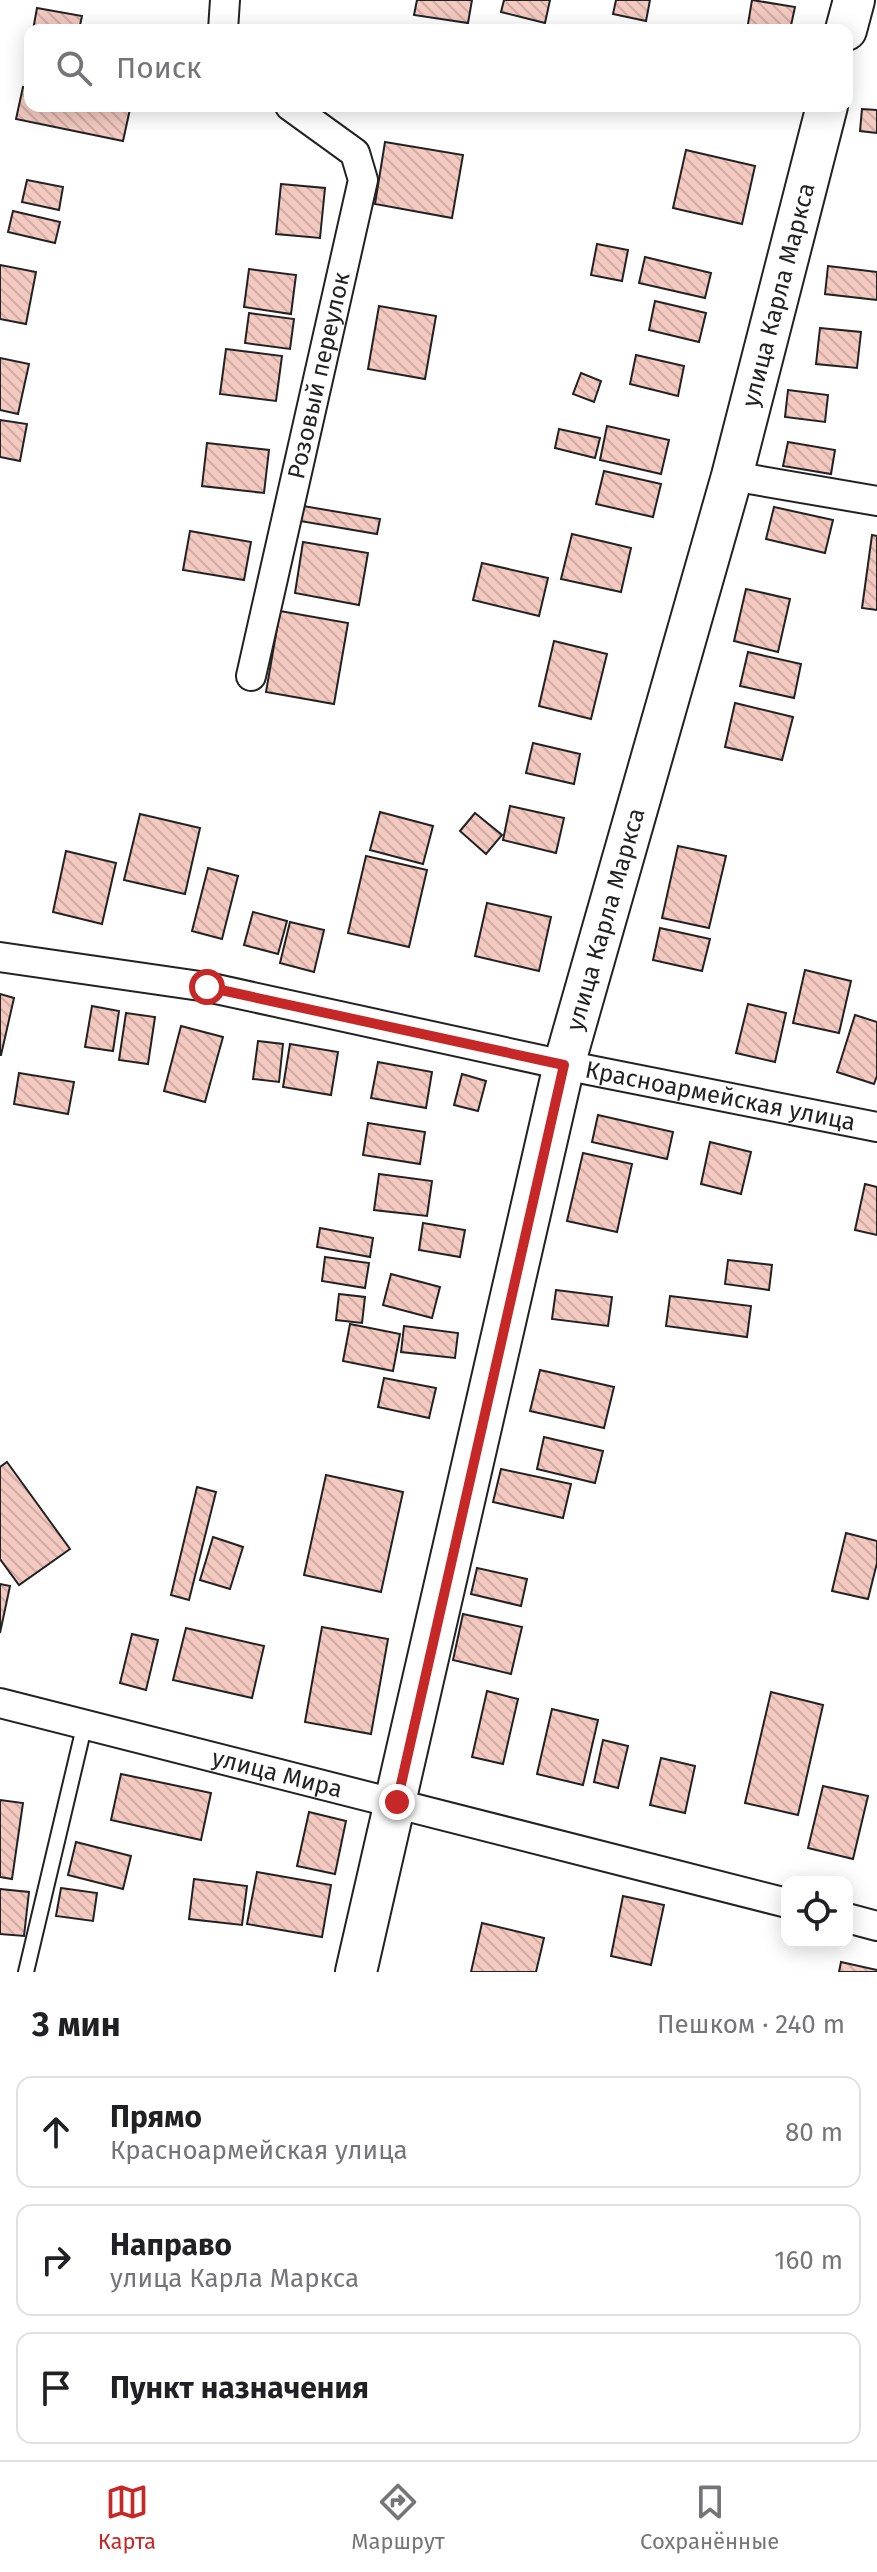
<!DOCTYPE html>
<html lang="ru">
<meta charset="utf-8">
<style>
body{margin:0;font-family:"Fira Sans",sans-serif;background:#f2f2f2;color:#202124}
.controls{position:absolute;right:24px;bottom:24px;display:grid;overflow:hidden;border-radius:16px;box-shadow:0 4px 20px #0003}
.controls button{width:72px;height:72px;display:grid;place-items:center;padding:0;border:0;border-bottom:2px solid #e0e0e0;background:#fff;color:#202124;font:40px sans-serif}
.stop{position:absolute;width:24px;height:24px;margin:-18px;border:6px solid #c62828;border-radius:50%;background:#fff}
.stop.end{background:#c62828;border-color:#fff;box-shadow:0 2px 8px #0008}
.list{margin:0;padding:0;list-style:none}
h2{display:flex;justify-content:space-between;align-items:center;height:104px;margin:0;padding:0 32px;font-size:34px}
h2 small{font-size:26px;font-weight:400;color:#757577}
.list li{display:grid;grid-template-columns:52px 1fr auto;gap:24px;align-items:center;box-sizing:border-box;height:112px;margin:0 16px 16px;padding:0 16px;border:2px solid #e0e0e0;border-radius:16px}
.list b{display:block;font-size:30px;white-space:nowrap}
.list p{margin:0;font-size:26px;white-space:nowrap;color:#757577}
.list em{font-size:26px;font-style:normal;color:#757577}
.icon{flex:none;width:44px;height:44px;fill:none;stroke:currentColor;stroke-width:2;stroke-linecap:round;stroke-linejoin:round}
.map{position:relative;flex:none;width:877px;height:1972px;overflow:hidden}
.search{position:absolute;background:#fff;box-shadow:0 4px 20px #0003;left:24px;right:24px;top:24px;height:88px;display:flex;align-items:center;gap:20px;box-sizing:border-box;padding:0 28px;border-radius:16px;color:#757577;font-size:30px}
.sheet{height:488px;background:#fff}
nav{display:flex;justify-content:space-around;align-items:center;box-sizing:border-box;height:112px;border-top:2px solid #e0e0e0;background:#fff;font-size:22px;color:#757577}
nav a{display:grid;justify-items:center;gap:4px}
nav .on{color:#c62828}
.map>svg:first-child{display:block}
</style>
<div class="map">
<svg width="877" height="1972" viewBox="0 0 877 1972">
<defs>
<pattern id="building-back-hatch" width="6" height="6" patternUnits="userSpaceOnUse" patternTransform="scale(2)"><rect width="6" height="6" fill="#f3c9c0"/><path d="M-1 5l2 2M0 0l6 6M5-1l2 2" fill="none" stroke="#d0aca5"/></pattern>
</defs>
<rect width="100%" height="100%" fill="#fff"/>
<!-- building -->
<g fill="url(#building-back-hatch)" stroke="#222" stroke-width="2">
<polygon points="417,0 472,0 468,23 414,15"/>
<polygon points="504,0 550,0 545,23 501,12"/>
<polygon points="616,0 650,0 646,21 613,14"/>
<polygon points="752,0 795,7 790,30 747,30"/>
<polygon points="37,8 82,16 79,30 33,30"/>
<polygon points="23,87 30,89 30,106 114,106 130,109 123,141 16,119"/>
<polygon points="862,109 877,110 877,133 860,131"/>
<polygon points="385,142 463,155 452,218 375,204"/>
<polygon points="686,150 755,166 742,224 673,208"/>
<polygon points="27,180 63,187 59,210 22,202"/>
<polygon points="281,184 325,188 320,238 276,234"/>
<polygon points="13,211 60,222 55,243 8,232"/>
<polygon points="597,244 628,250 622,281 591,275"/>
<polygon points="645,257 711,273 705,298 639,283"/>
<polygon points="0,265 36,272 26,324 0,319"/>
<polygon points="828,266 877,272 877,300 825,294"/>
<polygon points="249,269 296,275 291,314 244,307"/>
<polygon points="655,301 706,313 699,342 649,330"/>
<polygon points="379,306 436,316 425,379 368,369"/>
<polygon points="249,313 294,319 290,349 245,343"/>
<polygon points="820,328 861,332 857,368 816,364"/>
<polygon points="226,349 282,356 276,401 220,394"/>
<polygon points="636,355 684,366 678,396 630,384"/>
<polygon points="0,358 29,364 18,414 0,410"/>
<polygon points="581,373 601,381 594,402 573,394"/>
<polygon points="788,390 828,395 825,422 785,417"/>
<polygon points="0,420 27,424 20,461 0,457"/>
<polygon points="607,426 669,440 661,474 600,460"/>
<polygon points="559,429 600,438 595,458 555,448"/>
<polygon points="788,442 835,450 831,474 783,466"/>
<polygon points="207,443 269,450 264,493 202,486"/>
<polygon points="604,471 661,484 653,517 596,504"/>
<polygon points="303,506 380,519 377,534 300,521"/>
<polygon points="774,507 833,520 825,553 766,539"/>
<polygon points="190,531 251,542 244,580 183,570"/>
<polygon points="572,534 631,548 621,592 561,579"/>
<polygon points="872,535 877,536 877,610 862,608"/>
<polygon points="303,542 368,553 359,605 295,593"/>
<polygon points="482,563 548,578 539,616 473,600"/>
<polygon points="746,589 790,599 778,652 734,641"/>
<polygon points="280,611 348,623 334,704 266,692"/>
<polygon points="554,641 607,654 591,719 539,706"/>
<polygon points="748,652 801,664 794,698 740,686"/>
<polygon points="735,703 793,717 782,760 725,747"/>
<polygon points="533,743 580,754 574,784 526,773"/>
<polygon points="510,806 564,818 556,853 503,840"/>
<polygon points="380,812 433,826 423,864 370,850"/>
<polygon points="475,813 502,835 486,854 460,831"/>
<polygon points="140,814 200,828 185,894 124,880"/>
<polygon points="678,846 726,856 709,928 662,918"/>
<polygon points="66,851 116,863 102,924 53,912"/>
<polygon points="366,856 427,870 409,947 348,933"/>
<polygon points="208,868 238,876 222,939 192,931"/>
<polygon points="487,903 551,917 539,971 475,956"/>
<polygon points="253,912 287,921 278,954 244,945"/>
<polygon points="290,922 324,930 314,972 280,963"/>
<polygon points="660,928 710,939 702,971 653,960"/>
<polygon points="805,970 851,981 839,1033 793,1023"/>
<polygon points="0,994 14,998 1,1055 0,1055"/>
<polygon points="748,1004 786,1013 775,1062 736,1053"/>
<polygon points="92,1006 119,1011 113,1051 85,1047"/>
<polygon points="126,1013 155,1017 148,1064 119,1060"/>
<polygon points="855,1015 877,1022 877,1076 874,1084 837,1072"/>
<polygon points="181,1026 223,1037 205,1102 164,1091"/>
<polygon points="258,1041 283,1044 279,1082 253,1079"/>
<polygon points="290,1044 338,1052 331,1095 283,1087"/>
<polygon points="378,1062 432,1072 426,1108 371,1098"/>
<polygon points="19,1073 74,1082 68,1114 14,1104"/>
<polygon points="462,1074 486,1081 478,1111 454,1105"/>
<polygon points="598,1115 673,1132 667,1159 592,1142"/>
<polygon points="368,1123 425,1132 420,1164 363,1155"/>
<polygon points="710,1142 751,1152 741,1194 701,1184"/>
<polygon points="583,1153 632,1164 617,1232 567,1221"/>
<polygon points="379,1174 432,1181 427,1216 374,1210"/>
<polygon points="865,1184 877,1187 877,1235 855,1230"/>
<polygon points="423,1223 465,1230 460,1257 419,1250"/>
<polygon points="320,1228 373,1238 370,1257 317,1247"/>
<polygon points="325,1257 369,1263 365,1288 322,1281"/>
<polygon points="728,1260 772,1265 769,1290 725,1284"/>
<polygon points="391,1274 440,1287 432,1318 383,1305"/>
<polygon points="556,1290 612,1297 608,1326 552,1319"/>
<polygon points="339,1294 365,1297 362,1323 336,1320"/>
<polygon points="670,1296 751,1306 747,1337 666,1326"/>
<polygon points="350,1324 400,1334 393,1371 343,1361"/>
<polygon points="404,1326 458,1333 455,1358 401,1352"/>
<polygon points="540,1370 614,1387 604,1428 530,1411"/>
<polygon points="384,1378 436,1388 429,1418 378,1407"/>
<polygon points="544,1437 603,1451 595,1483 537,1469"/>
<polygon points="7,1462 70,1549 19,1585 0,1559 0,1467"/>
<polygon points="501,1469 571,1484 563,1518 493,1502"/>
<polygon points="326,1475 403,1492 381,1592 304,1575"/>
<polygon points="197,1487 216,1492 189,1600 171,1595"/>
<polygon points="846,1533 877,1541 877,1563 868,1599 832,1591"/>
<polygon points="213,1537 243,1547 230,1589 200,1580"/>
<polygon points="477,1568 527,1579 521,1606 471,1594"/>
<polygon points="0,1584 10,1586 0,1633"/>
<polygon points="463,1614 522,1627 511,1674 453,1660"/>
<polygon points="322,1627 388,1639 371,1734 305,1722"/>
<polygon points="186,1628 264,1646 252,1698 173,1680"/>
<polygon points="132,1634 158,1640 146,1690 120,1683"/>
<polygon points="487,1691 518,1699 503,1764 472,1757"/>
<polygon points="771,1692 823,1705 798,1815 745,1803"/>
<polygon points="552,1709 598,1720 583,1785 537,1774"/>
<polygon points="603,1740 628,1746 618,1788 594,1782"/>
<polygon points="661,1758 695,1766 685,1813 650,1805"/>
<polygon points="121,1774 211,1793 201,1840 111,1820"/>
<polygon points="823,1786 868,1796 853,1859 808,1848"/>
<polygon points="0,1800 23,1803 12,1879 0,1877"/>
<polygon points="309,1812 346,1821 335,1874 297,1866"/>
<polygon points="76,1842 131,1856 123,1889 68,1875"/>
<polygon points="257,1872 331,1885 322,1937 247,1924"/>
<polygon points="194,1879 247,1886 242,1925 189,1919"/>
<polygon points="61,1888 97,1893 93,1921 56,1916"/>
<polygon points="0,1889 29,1892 24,1936 0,1934"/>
<polygon points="623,1896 664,1905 651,1965 611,1956"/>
<polygon points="482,1923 544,1938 536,1972 471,1972"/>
<polygon points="841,1962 877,1970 877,1972 839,1972"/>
</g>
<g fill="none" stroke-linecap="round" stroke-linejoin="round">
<!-- service casing -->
<g stroke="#222" stroke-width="18">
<polyline id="service" points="26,1972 85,1723"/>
</g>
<!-- minor casing -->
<g stroke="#222" stroke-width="32">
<g id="minor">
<polyline points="223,30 225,0"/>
<polyline points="732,476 877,501"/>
<path id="s1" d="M251,676L363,180L355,153L290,106"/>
<path id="s2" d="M0,957L207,987L564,1065L877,1127"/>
<path id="s3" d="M0,1703L787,1903"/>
<polyline points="847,1918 877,1926"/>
</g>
</g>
<!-- secondary casing -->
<g stroke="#222" stroke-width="44">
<g id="secondary">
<polyline points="846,30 854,0"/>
<path id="s4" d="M356,1972L564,1065L732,476L827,106"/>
</g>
</g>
<!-- service -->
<use href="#service" stroke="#fff" stroke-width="14"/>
<!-- minor -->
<use href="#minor" stroke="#fff" stroke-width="28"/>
<!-- secondary -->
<use href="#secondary" stroke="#fff" stroke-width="40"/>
</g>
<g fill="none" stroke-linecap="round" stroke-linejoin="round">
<!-- route -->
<polyline stroke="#c62828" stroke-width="10" points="207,987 564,1065 397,1802"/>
</g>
<g text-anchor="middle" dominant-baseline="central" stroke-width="6" stroke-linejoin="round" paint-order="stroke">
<!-- street labels -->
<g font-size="24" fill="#222" stroke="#fff">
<text stroke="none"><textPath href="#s4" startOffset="1730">улица Карла Маркса</textPath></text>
<text stroke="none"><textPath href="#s1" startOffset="308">Розовый переулок</textPath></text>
<text stroke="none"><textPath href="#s4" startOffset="1082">улица Карла Маркса</textPath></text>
<text stroke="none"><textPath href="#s2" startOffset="734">Красноармейская улица</textPath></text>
<text stroke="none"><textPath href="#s3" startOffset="286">улица Мира</textPath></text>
</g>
</g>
</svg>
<div class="controls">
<button><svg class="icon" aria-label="locate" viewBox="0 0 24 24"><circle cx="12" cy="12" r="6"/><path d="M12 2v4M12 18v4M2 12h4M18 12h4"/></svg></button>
</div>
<div class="stop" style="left:207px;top:987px"></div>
<div class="stop end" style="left:397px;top:1802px"></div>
<div class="search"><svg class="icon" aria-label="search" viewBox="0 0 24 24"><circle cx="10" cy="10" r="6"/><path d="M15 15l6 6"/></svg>Поиск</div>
</div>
<section class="sheet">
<h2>3 мин<small>Пешком · 240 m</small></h2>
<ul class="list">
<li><svg class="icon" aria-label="ahead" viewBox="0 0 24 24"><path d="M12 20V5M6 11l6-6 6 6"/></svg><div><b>Прямо</b><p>Красноармейская улица</p></div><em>80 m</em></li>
<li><svg class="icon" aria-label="right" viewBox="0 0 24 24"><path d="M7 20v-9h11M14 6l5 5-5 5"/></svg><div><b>Направо</b><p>улица Карла Маркса</p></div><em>160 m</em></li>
<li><svg class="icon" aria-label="arrive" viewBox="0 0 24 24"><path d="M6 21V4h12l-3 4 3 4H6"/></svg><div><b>Пункт назначения</b></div></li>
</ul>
</section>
<nav>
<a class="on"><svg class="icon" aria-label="map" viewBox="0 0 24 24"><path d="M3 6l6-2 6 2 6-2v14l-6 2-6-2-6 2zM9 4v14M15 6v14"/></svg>Карта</a>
<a><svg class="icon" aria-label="directions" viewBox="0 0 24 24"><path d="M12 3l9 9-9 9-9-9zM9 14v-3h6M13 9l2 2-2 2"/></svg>Маршрут</a>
<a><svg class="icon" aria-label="saved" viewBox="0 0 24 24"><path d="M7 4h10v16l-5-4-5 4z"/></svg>Сохранённые</a>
</nav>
